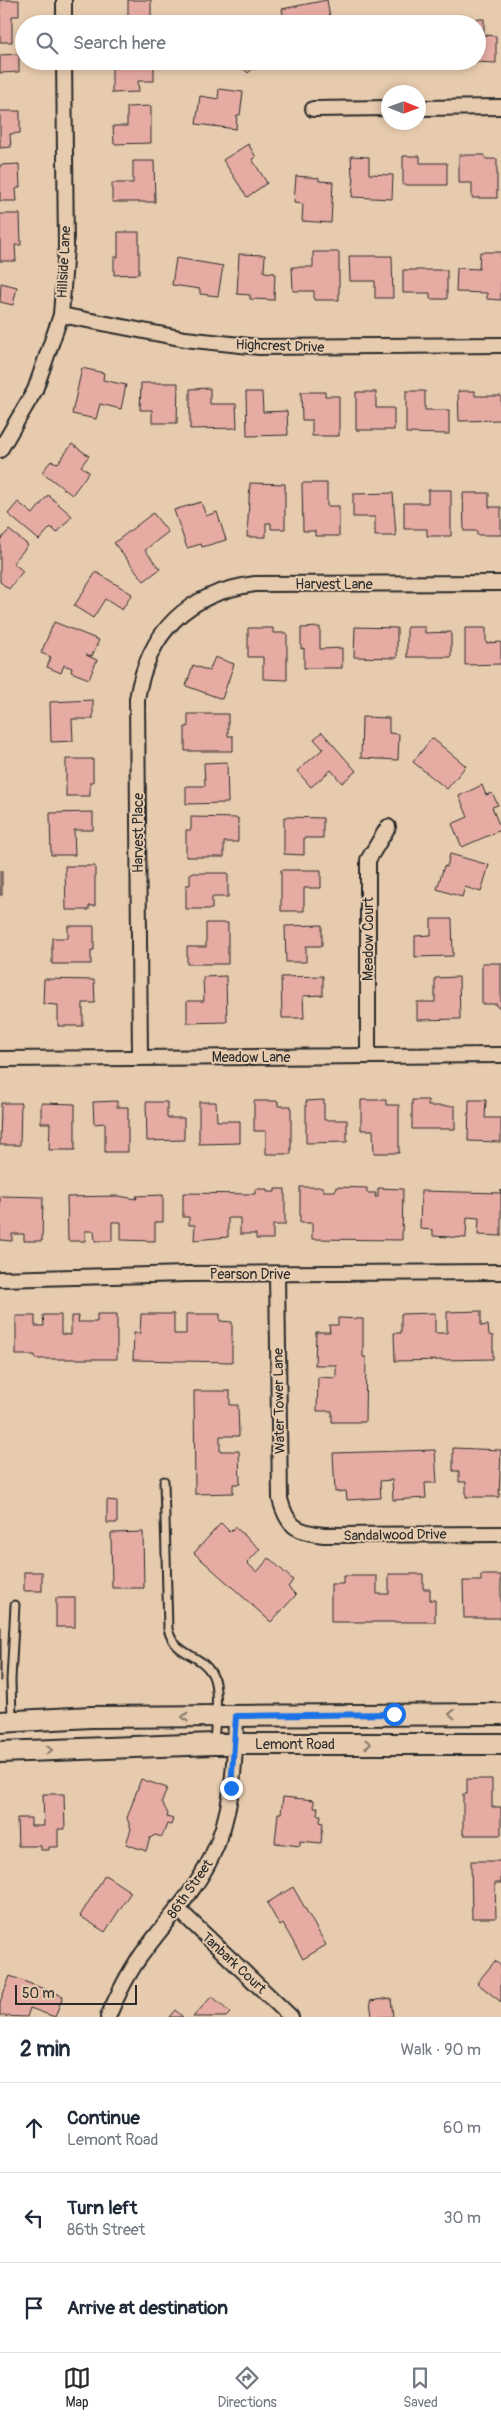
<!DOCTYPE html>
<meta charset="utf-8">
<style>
body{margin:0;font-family:Pangolin,sans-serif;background:#f6f6f7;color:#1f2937}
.compass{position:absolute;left:381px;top:85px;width:45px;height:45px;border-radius:50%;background:#fff;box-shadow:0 2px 8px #0003;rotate:91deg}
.scale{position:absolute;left:15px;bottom:12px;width:122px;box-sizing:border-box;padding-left:5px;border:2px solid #2b2b2b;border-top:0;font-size:14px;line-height:18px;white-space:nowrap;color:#2b2b2b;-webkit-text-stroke:4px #e7cbae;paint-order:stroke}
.stop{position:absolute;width:15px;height:15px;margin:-11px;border:4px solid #1a73e8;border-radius:50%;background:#fff}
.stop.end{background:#1a73e8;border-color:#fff;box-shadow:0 1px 5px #0008}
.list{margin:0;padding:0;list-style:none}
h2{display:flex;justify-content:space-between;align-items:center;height:65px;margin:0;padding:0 20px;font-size:21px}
h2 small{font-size:16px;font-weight:400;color:#747a83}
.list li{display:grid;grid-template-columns:32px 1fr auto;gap:15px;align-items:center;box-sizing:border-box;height:90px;padding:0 20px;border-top:1px solid #e0e1e3}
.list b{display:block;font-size:19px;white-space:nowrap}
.list p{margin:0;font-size:16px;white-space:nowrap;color:#747a83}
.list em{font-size:16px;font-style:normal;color:#747a83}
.icon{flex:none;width:28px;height:28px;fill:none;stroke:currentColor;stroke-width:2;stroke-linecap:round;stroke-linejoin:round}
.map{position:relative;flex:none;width:501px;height:2017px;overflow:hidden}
.search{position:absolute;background:#fff;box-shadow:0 2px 8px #0003;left:15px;right:15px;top:15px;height:55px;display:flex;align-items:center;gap:12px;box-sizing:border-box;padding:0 18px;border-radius:28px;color:#747a83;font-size:19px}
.sheet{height:335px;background:#fff}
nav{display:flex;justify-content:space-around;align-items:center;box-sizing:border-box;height:70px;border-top:1px solid #e0e1e3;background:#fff;font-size:14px;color:#747a83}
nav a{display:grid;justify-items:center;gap:2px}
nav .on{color:#2b2b2b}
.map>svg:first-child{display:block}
</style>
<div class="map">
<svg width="501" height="2017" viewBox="0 0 501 2017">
<rect width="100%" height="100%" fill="#e7cbae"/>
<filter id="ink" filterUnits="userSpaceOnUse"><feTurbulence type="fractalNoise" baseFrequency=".02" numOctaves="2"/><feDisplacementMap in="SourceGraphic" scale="10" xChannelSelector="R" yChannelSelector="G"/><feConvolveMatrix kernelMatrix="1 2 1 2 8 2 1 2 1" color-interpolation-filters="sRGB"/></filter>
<g filter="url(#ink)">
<!-- building -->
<g fill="#e6aca4" stroke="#2b2b2b">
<polygon points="0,0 19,0 19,16 12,16 12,42 0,42"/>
<polygon points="128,0 151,0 151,24 110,24 128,23"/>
<polygon points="327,0 331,24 285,24 282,9"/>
<polygon points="459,19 484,19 484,35 496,36 496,63 474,62 477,61 477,24 459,24"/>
<polygon points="19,54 19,72 0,73 0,55"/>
<polygon points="112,61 154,61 154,81 138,81 139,92 112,93"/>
<polygon points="236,61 265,61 260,66 258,64 248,73"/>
<polygon points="219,89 243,92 240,115 237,115 236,129 196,124 200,96 218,99"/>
<polygon points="151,106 151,143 114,144 113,126 127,126 127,107"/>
<polygon points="0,111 20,111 20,133 10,134 11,147 0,148"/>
<polygon points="248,144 256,157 252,159 267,183 247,197 223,160"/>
<polygon points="459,155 484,155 486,159 497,159 497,198 472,198 472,183 459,183"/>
<polygon points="351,156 369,157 369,174 393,175 392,199 352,197 354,177 352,177"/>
<polygon points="403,156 420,156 420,163 447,163 447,185 403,185"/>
<polygon points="133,161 154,161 155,202 112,202 112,183 133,183"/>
<polygon points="19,164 20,187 16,189 17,201 0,201 0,165"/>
<polygon points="296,176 319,178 319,181 333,182 331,223 302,221 303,204 294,203"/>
<polygon points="0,214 20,214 21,245 15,245 16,261 0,261"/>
<polygon points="118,232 139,232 139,274 114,275 114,257 118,257"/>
<polygon points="313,252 339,252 339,300 314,300 314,291 293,291 292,267 313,267"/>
<polygon points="480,252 501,252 501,300 487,299 487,293 456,292 457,268 479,269"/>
<polygon points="239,254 265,255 264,272 275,273 274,300 250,299 250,295 237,294"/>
<polygon points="349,256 392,256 393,298 375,298 375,281 350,281"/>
<polygon points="176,258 223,266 218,296 200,294 200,289 172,285"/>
<polygon points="403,270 447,270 447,299 430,299 430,293 403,293"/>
<polygon points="1,283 17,287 13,305 0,302"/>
<polygon points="82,368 104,373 103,380 126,385 121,409 100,404 96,419 72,414"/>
<polygon points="141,383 178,383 177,423 152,423 152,410 140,410"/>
<polygon points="210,388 210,404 236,404 237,428 190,429 190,389"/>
<polygon points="406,391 425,391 425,410 449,410 449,434 406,433"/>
<polygon points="458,391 475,391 475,396 501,396 501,420 459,421"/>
<polygon points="246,392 262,392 263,412 287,411 288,435 247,436"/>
<polygon points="301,392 325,392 325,396 339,396 339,436 312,436 312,420 302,420"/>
<polygon points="356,392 376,392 376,408 394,408 394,430 356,430"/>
<polygon points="72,444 89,456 81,466 89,472 72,495 42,472 51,461 58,463"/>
<polygon points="250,483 285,484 285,529 271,529 271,523 266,523 266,537 247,537"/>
<polygon points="302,483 327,483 327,506 339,506 339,536 315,536 315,531 303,531"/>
<polygon points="428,490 451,490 451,536 427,536 427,529 404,529 404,503 428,503"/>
<polygon points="393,493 396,536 375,536 375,517 353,517 353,494"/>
<polygon points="463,493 489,493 489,507 501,507 501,535 477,535 477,531 464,531"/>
<polygon points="48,495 72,516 57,533 51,527 39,540 8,514 18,502 33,514"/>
<polygon points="201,502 206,516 217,512 226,540 202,547 201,544 187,548 174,510"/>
<polygon points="153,513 168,532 145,550 160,569 144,581 114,543"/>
<polygon points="9,530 28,545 13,563 23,571 9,589 0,582 0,540"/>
<polygon points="96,572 132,594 122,610 105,599 93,618 74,606"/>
<polygon points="54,622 99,640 92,656 86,655 97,660 89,679 71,672 72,668 64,665 61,673 47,667 51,657 41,653"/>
<polygon points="320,627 320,649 342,648 342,668 304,668 304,648 301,649 301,628"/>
<polygon points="355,627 397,628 397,658 354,657"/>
<polygon points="407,627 425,627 425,633 451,632 451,657 407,657"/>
<polygon points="248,628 273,628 273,633 287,633 287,680 263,679 263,657 248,657"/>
<polygon points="465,628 486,628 486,643 501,642 501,664 465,665"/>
<polygon points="215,657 234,664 222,699 186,686 193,665 209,671"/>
<polygon points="93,700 93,719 72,719 73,741 51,742 50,702"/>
<polygon points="188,714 228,714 228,736 233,736 233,751 185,751 185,727 188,727"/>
<polygon points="362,717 389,718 389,733 399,734 398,760 361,758"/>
<polygon points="322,732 356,771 342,783 331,770 311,787 297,771 323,749 314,739"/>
<polygon points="432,738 466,766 447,789 413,762"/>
<polygon points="66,759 93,759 93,782 90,782 90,796 66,796"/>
<polygon points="227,762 228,803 186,804 186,786 205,786 204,763"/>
<polygon points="482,785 486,795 492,793 498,805 492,807 501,830 462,847 452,824 468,817 459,796"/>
<polygon points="93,812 93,830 74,830 75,855 51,855 50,813"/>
<polygon points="191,817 238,818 238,842 224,842 224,857 186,857 186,830 191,830"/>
<polygon points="284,817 323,818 323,838 304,838 304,855 284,854"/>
<polygon points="450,854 489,865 481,892 465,887 462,897 437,889 444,866 447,867"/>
<polygon points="65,866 95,866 95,906 89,906 89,910 66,910"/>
<polygon points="281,870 321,870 321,888 304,888 304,911 281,911"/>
<rect x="0" y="871" width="2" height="24"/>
<polygon points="190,873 228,873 228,897 212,897 212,909 186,909 186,885 190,885"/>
<polygon points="431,919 452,919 453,956 415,957 415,936 431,935"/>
<polygon points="206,923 228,923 228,964 187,964 187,947 206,947"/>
<polygon points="322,925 322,946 306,946 306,962 286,962 285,926"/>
<polygon points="68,926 94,926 94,950 91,950 91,964 52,964 52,938 68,938"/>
<polygon points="482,963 501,963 501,1007 497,1007 497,1004 482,1004"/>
<polygon points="226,976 227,1022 187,1023 187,1001 204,1001 203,977"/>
<polygon points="323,976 323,995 303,996 304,1018 282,1018 281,977"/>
<polygon points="459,977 460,1019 417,1020 417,1002 435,1002 435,978"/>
<polygon points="44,979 94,980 95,1003 83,1003 83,1026 58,1026 58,1005 43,1004"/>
<polygon points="324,1100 324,1120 347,1120 347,1142 306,1143 306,1101"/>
<polygon points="361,1100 386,1100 386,1105 399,1105 399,1153 374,1153 373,1130 361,1130"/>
<polygon points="412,1100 428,1100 428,1106 455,1106 455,1129 412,1129"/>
<polygon points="469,1100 486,1100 485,1118 501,1118 501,1142 468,1141"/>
<polygon points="117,1101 117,1107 128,1107 128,1152 105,1152 105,1123 94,1124 93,1102"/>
<polygon points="254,1101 278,1101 278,1106 291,1106 291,1154 266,1154 266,1131 254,1131"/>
<polygon points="146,1102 167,1102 167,1118 184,1118 184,1140 147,1141"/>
<polygon points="199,1102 216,1102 217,1121 240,1121 240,1143 199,1144"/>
<polygon points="1,1103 21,1103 20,1145 0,1145"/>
<polygon points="41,1103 75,1104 75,1150 49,1150 50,1123 41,1123"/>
<polygon points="300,1187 323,1187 323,1191 335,1191 336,1187 367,1188 367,1193 376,1193 375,1197 378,1197 378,1188 403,1189 402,1240 312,1239 312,1223 300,1223"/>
<polygon points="255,1189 267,1189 267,1192 275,1192 275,1189 285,1189 285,1225 273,1225 273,1239 256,1239 256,1234 240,1234 240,1218 228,1218 228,1237 194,1240 195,1225 189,1225 189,1217 183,1217 183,1193 255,1194"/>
<polygon points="501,1190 501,1236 478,1235 479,1218 467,1217 466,1238 433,1236 433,1230 420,1229 421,1191 501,1193"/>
<polygon points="163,1195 163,1222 155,1222 155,1241 121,1240 121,1222 112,1222 112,1241 95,1241 94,1231 85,1231 85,1241 68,1241 67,1197 118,1196 137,1199 136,1196"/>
<polygon points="0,1196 43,1197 42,1241 24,1241 24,1234 12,1234 12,1241 0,1240"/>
<polygon points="481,1311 481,1326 488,1325 489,1335 493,1336 493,1359 395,1361 394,1333 401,1333 401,1314 435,1313 435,1333 447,1333 447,1312"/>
<polygon points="97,1314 117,1314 117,1359 35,1359 35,1355 16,1355 16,1316 35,1316 35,1326 44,1326 43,1315 61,1315 61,1334 71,1335 71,1316 79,1316 78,1322 97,1322"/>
<polygon points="141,1314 174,1314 174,1334 186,1334 186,1314 220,1314 220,1321 232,1322 232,1362 133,1360 134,1333 140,1333"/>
<polygon points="338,1318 363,1319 363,1357 366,1357 365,1422 332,1422 332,1411 317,1411 318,1377 336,1378 336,1365 315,1365 316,1332 330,1332 329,1325 338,1325"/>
<polygon points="194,1391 230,1391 230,1405 238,1405 239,1436 220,1436 220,1451 239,1451 240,1484 233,1484 233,1493 195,1494"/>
<polygon points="453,1448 501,1450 499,1497 466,1497 466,1482 459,1482 459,1471 453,1471"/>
<polygon points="435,1450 437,1483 425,1483 426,1498 393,1500 392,1480 380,1481 381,1498 347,1500 346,1491 335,1492 333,1453"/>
<polygon points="107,1500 117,1501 117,1523 107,1523"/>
<polygon points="221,1523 230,1532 235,1527 260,1549 247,1563 257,1572 269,1558 293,1580 288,1587 296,1595 271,1622 194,1553"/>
<polygon points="143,1532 144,1588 112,1588 111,1533"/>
<rect x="24" y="1572" width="18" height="19"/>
<polygon points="389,1574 423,1574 423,1589 430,1589 430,1600 435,1600 435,1622 331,1622 331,1584 343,1584 343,1576 377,1576 377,1594 389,1594"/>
<polygon points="481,1575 501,1575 501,1618 464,1618 463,1581 481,1581"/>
<rect x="56" y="1598" width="19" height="29"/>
<rect x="0" y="1627" width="1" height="54"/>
<polygon points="141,1779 167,1788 162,1802 168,1814 167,1817 173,1819 171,1825 167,1824 162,1837 155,1835 150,1838 146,1851 126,1844 131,1829 127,1818"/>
<polygon points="467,1779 492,1779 492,1807 501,1807 501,1835 463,1835 463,1794 467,1794"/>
<polygon points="43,1794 64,1794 65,1829 58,1829 58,1847 49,1847 49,1850 41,1850 41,1846 18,1846 17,1818 31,1818 31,1826 44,1826"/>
<polygon points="283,1797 314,1800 314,1807 318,1807 317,1815 321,1815 320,1822 323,1823 321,1843 300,1841 300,1846 275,1843 278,1813 281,1813"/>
<polygon points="471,1861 501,1861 501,1883 495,1883 496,1918 472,1918"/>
<polygon points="105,1875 131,1892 105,1932 80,1916"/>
<polygon points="293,1887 326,1945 303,1959 283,1924 280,1926 267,1903"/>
<polygon points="495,1961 501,1966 501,2002 477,1983"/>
<polygon points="10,1976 63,1996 55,2017 30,2008 27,2017 0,2016 0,2002"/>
<polygon points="212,1996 230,2013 226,2017 193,2017"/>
<polygon points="391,1998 393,2017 372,2017 370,2001"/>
<polygon points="175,2010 183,2017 169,2017"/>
</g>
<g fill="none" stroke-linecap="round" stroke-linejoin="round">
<!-- service casing -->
<g stroke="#2b2b2b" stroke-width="11">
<g id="service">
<path d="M164,1481L168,1629C175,1657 200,1652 212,1674C220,1689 215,1725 214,1743"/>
<polyline points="12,1719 11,1680 15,1605"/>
</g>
</g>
<!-- minor casing -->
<g stroke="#2b2b2b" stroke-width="18">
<g id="minor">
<polyline points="64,0 64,24"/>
<polyline points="418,108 501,107"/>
<polyline points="313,109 388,108"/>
<polyline points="61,315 185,339 259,347 501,345"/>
<polyline points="0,450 35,390 61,315 66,247 64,61"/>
<polyline points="368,1056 368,860 388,827"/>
<path d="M140,1058L137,699C148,632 187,593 255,584L501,583"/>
<polyline points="0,1059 501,1055"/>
<path d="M277,1274L280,1499C287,1526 296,1532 324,1535L501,1534"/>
<polyline points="0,1279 187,1274 501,1272"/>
<polyline points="177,1908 291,2017"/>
<path d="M108,2017C117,1996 127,1975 140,1957C163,1924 194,1894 211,1858C233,1814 235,1764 236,1716"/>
</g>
</g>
<!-- secondary casing -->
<g stroke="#2b2b2b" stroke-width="24">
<g id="secondary">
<polyline points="0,1722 91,1717 501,1714"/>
<polyline points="0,1752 214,1744 501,1744"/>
</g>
</g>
<!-- service -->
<use href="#service" stroke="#e7cbae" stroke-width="7"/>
<!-- minor -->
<use href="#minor" stroke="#e7cbae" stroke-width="14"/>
<!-- secondary -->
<use href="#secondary" stroke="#e7cbae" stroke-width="20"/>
</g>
<!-- one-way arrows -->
<defs><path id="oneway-chevron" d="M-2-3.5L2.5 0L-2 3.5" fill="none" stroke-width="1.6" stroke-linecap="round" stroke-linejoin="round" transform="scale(1.25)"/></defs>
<g stroke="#897b6c">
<use href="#oneway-chevron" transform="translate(452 1714) rotate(180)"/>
<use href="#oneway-chevron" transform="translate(185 1717) rotate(180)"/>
<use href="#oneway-chevron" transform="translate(368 1744)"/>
<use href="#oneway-chevron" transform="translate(49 1750)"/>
</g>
</g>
<g fill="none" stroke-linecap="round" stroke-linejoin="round" filter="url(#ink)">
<!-- route -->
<polyline stroke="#1a73e8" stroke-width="6" points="231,1788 236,1716 394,1714"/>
</g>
<g text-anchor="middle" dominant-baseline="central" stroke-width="4" stroke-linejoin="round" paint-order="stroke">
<!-- street labels -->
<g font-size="14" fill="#2b2b2b" stroke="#e7cbae">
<text transform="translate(64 262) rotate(-87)">Hillside Lane</text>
<text transform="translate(280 346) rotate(2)">Highcrest Drive</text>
<text x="334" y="584">Harvest Lane</text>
<text transform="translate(138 833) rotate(-90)">Harvest Place</text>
<text transform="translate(368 939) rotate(-90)">Meadow Court</text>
<text x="251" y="1057">Meadow Lane</text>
<text x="250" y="1274">Pearson Drive</text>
<text transform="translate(279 1401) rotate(-91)">Water Tower Lane</text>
<text transform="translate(395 1535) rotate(-1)">Sandalwood Drive</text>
<text x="295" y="1744">Lemont Road</text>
<text transform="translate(190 1889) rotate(-55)">86th Street</text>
<text transform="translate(234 1963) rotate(43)">Tanbark Court</text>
</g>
</g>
</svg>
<svg class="compass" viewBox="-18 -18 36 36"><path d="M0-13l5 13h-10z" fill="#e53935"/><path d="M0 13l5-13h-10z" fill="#747a83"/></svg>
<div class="scale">50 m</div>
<div class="stop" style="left:394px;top:1714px"></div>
<div class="stop end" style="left:231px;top:1788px"></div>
<div class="search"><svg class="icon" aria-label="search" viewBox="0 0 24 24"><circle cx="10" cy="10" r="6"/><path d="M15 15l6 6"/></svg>Search here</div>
</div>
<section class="sheet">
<h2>2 min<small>Walk · 90 m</small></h2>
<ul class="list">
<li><svg class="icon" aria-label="ahead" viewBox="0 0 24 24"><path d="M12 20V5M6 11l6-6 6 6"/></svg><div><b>Continue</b><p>Lemont Road</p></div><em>60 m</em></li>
<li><svg class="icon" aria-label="left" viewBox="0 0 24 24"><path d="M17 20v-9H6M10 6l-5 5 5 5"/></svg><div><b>Turn left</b><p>86th Street</p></div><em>30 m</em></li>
<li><svg class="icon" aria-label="arrive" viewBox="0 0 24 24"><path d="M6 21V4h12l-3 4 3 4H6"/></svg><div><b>Arrive at destination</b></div></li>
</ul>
</section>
<nav>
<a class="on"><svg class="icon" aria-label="map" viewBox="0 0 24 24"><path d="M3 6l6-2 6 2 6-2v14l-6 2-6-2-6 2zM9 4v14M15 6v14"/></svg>Map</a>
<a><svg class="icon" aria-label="directions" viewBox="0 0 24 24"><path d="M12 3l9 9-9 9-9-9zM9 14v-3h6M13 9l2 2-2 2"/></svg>Directions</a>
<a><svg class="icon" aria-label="saved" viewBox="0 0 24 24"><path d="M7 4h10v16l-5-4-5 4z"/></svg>Saved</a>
</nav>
